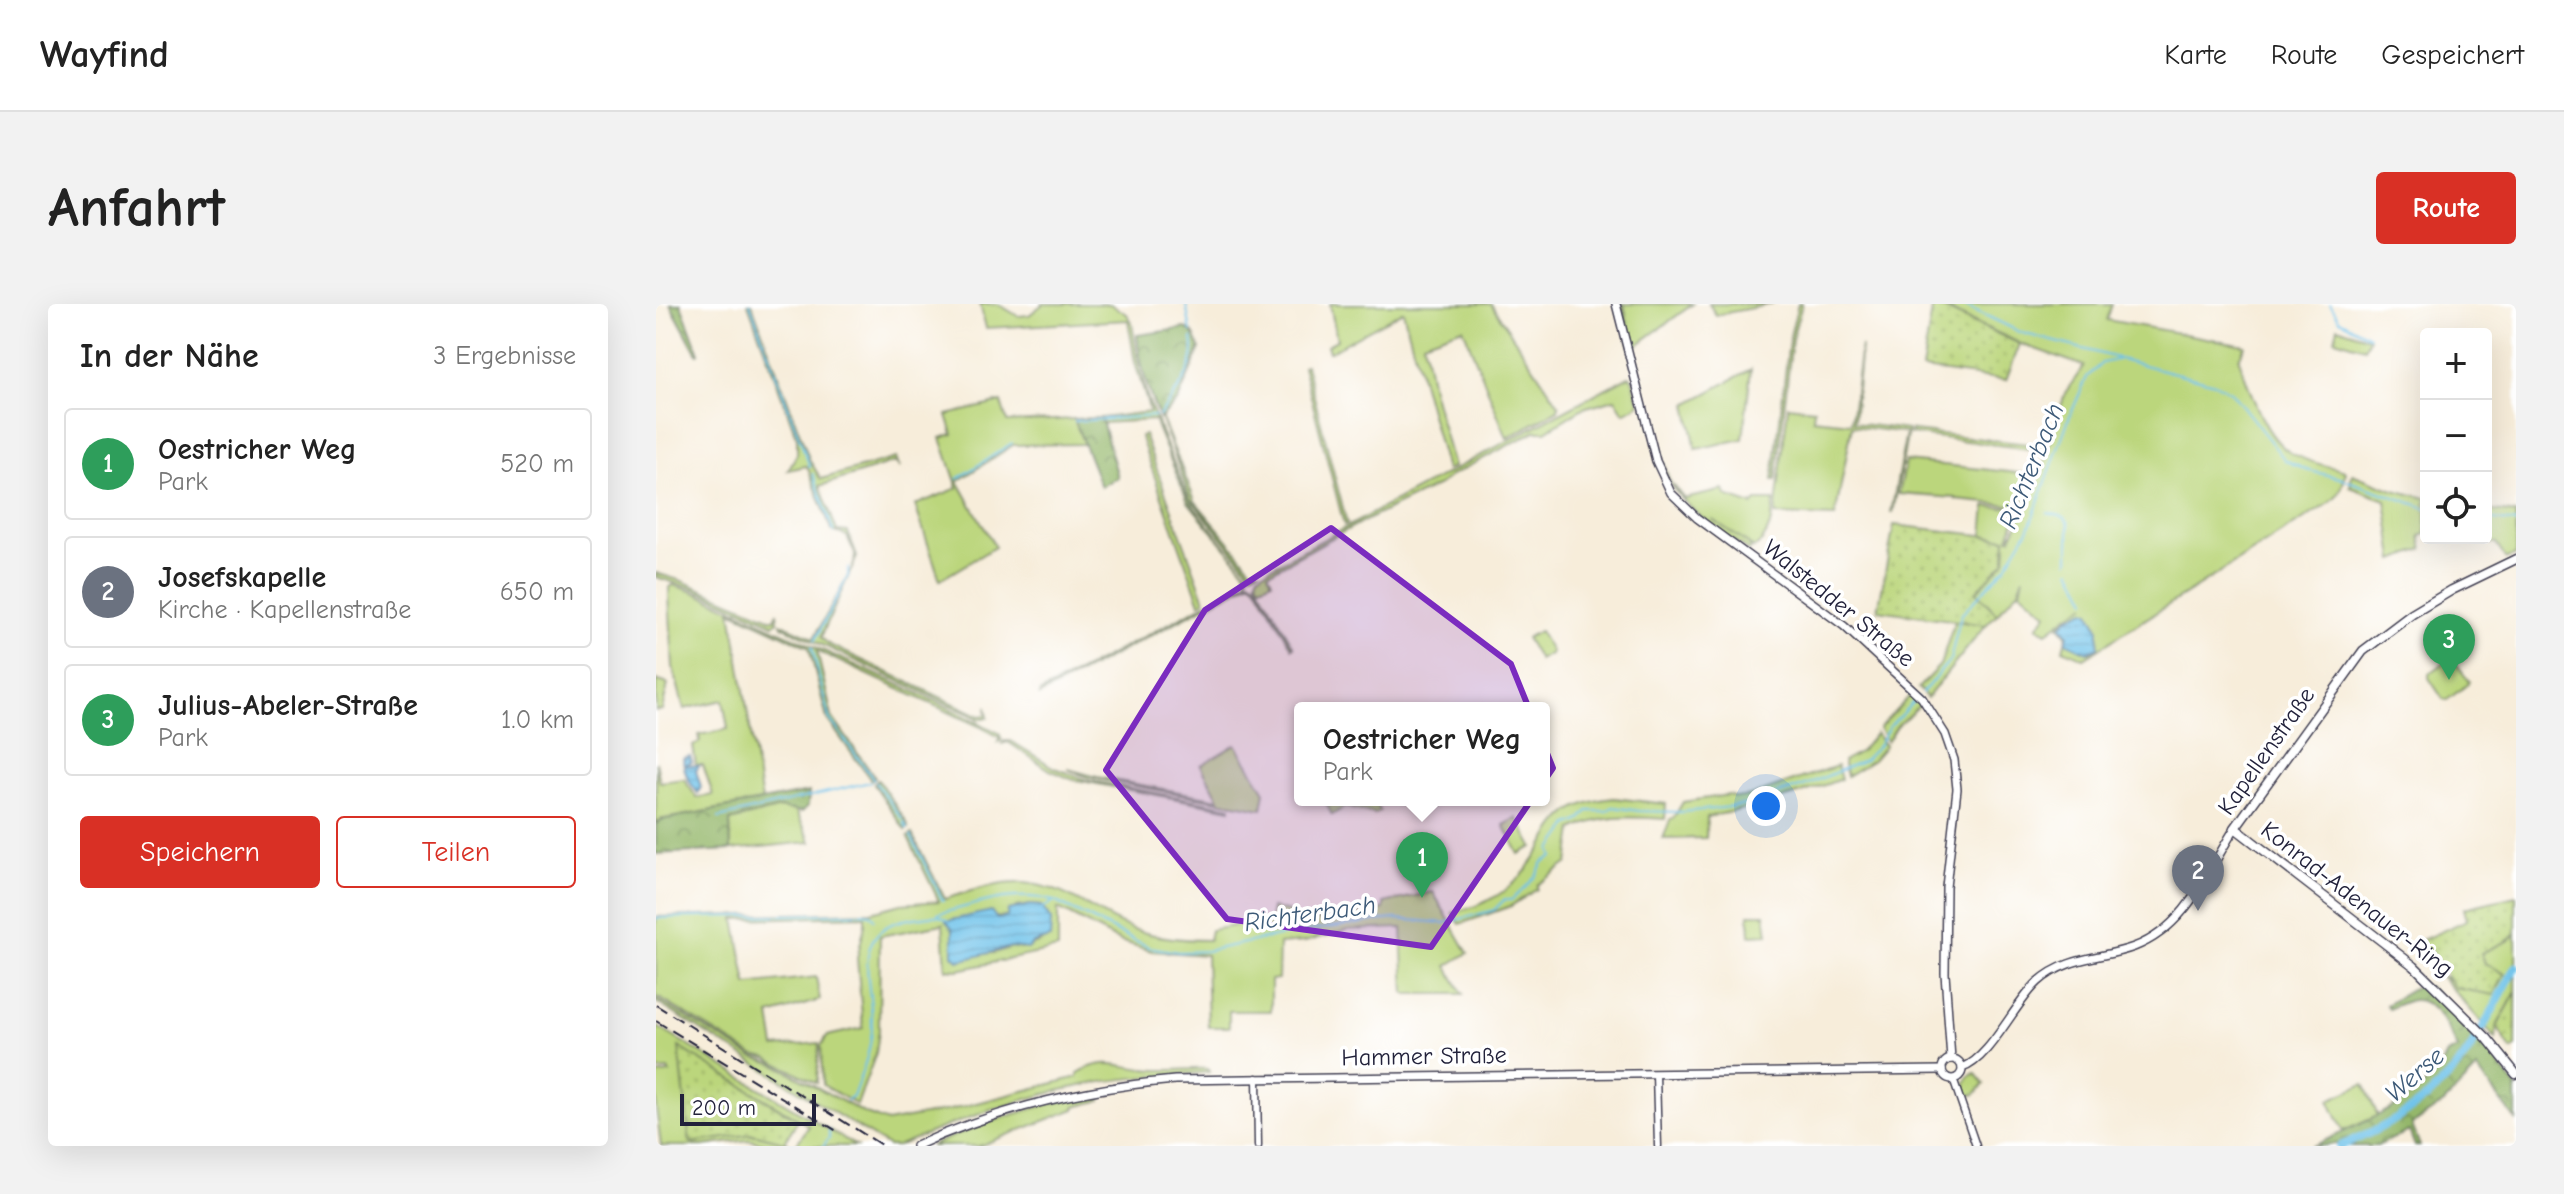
<!DOCTYPE html>
<html lang="de">
<meta charset="utf-8">
<style>
body{margin:0;font-family:"Comic Neue",sans-serif;background:#f2f2f2;color:#222}
.controls{position:absolute;right:24px;top:24px;display:grid;overflow:hidden;border-radius:8px;box-shadow:0 8px 32px #0002}
.controls button{width:72px;height:72px;display:grid;place-items:center;padding:0;border:0;border-bottom:2px solid #e0e0e0;background:#fff;color:#222;font:40px sans-serif}
.scale{position:absolute;left:24px;bottom:20px;width:136px;box-sizing:border-box;padding-left:8px;border:4px solid #22223b;border-top:0;font-size:22px;line-height:28px;white-space:nowrap;color:#22223b;-webkit-text-stroke:6px #fff;paint-order:stroke}
.you{position:absolute;left:1110px;top:502px;width:28px;height:28px;margin:-20px;border:6px solid #fff;border-radius:50%;background:#1a73e8;box-shadow:0 0 0 12px #1a73e833}
.badge{display:grid;place-items:center;width:52px;height:52px;border-radius:50%;background:#d93025;color:#fff;font-size:26px;font-weight:700}
.pin{position:absolute;translate:-50% -66px;filter:drop-shadow(0 2px 4px #0008)}
.pin::after{content:'';position:absolute;top:42px;width:28px;height:24px;background:inherit;clip-path:polygon(0 0,100% 0,50% 100%)}
.popup{position:absolute;left:638px;top:398px;width:256px;height:104px;box-sizing:border-box;display:grid;place-content:center;border-radius:8px;background:#fff;filter:drop-shadow(0 2px 6px #0005);font-size:26px;white-space:nowrap;color:#767676}
.popup b{font-size:30px;color:#222}
.popup::after{content:'';position:absolute;left:50%;top:100%;margin-left:-16px;border:16px solid transparent;border-top-color:#fff}
.list{margin:0;padding:0;list-style:none}
h2{display:flex;justify-content:space-between;align-items:center;height:104px;margin:0;padding:0 32px;font-size:34px}
h2 small{font-size:26px;font-weight:400;color:#767676}
.list li{display:grid;grid-template-columns:52px 1fr auto;gap:24px;align-items:center;box-sizing:border-box;height:112px;margin:0 16px 16px;padding:0 16px;border:2px solid #e0e0e0;border-radius:8px}
.list b{display:block;font-size:30px;white-space:nowrap}
.list p{margin:0;font-size:26px;white-space:nowrap;color:#767676}
.list em{font-size:26px;font-style:normal;color:#767676}
.actions{display:flex;gap:16px;padding:24px 32px}
.actions a{flex:1;padding:18px 0;border:2px solid #d93025;border-radius:8px;text-align:center;font-size:28px;color:#d93025}
.actions .main{background:#d93025;color:#fff}
.icon{flex:none;width:44px;height:44px;fill:none;stroke:currentColor;stroke-width:2;stroke-linecap:round;stroke-linejoin:round}
.map{position:relative;flex:none;width:1860px;height:842px;overflow:hidden;border-radius:8px}
header{display:flex;align-items:center;gap:48px;box-sizing:border-box;height:112px;padding:0 40px;background:#fff;border-bottom:2px solid #e0e0e0}
header strong{font-size:38px}
nav{display:flex;gap:44px;margin-inline-start:auto;font-size:28px}
.intro{display:flex;align-items:center;justify-content:space-between;box-sizing:border-box;height:192px;padding:0 48px}
h1{margin:0;font-size:56px}
.button{padding:20px 36px;border-radius:8px;background:#d93025;color:#fff;font-size:28px;font-weight:700}
main{display:flex;gap:48px;padding:0 48px}
aside{flex:1;background:#fff;border-radius:8px;box-shadow:0 8px 32px #0002}
.map>svg:first-child{display:block}
</style>
<header>
<strong>Wayfind</strong>
<nav><a>Karte</a><a>Route</a><a>Gespeichert</a></nav>
</header>
<div class="intro"><h1>Anfahrt</h1><a class="button">Route</a></div>
<main>
<aside>
<h2>In der Nähe<small>3 Ergebnisse</small></h2>
<ul class="list">
<li><span class="badge" style="background:#2e9e5b">1</span><div><b>Oestricher Weg</b><p>Park</p></div><em>520 m</em></li>
<li><span class="badge" style="background:#6b7280">2</span><div><b>Josefskapelle</b><p>Kirche · Kapellenstraße</p></div><em>650 m</em></li>
<li><span class="badge" style="background:#2e9e5b">3</span><div><b>Julius-Abeler-Straße</b><p>Park</p></div><em>1.0 km</em></li>
</ul>
<div class="actions"><a class="main">Speichern</a><a>Teilen</a></div>
</aside>
<div class="map">
<svg width="1860" height="842" viewBox="0 0 1860 842">
<defs>
<pattern id="forest-crowns" width="20" height="18" patternUnits="userSpaceOnUse" patternTransform="scale(2)"><rect width="20" height="18" fill="#94b76b"/><path d="M2 6a3 3 0 1 1 6 0M12 15a3 3 0 1 1 6 0" fill="none" stroke="#789459"/></pattern>
<pattern id="garden-dots" width="8" height="8" patternUnits="userSpaceOnUse" patternTransform="scale(2)"><rect width="8" height="8" fill="#bbd67b"/><path d="M2 2h.1M6 6h.1" fill="none" stroke="#a0b76b" stroke-width="1.8" stroke-linecap="round"/></pattern>
<pattern id="water-rules" width="6" height="5" patternUnits="userSpaceOnUse" patternTransform="scale(2)"><rect width="6" height="5" fill="#6ec2ea"/><path d="M0 2.5h6" fill="none" stroke="#5fa6ca"/></pattern>
</defs>
<rect width="100%" height="100%" fill="#fff"/>
<filter id="ink" filterUnits="userSpaceOnUse"><feTurbulence type="fractalNoise" baseFrequency=".0125" numOctaves="2"/><feDisplacementMap in="SourceGraphic" scale="16" xChannelSelector="R" yChannelSelector="G"/><feConvolveMatrix kernelMatrix="1 2 1 2 8 2 1 2 1" color-interpolation-filters="sRGB"/></filter>
<filter id="wash" filterUnits="userSpaceOnUse"><feTurbulence type="fractalNoise" baseFrequency=".006" numOctaves="4" result="noise"/><feDisplacementMap in="SourceGraphic" scale="32" xChannelSelector="R" yChannelSelector="G"/><feGaussianBlur stdDeviation="1.8" result="paint"/><feColorMatrix in="noise" values="0 0 0 0 0 0 0 0 0 0 0 0 0 0 0 0 0 1.4 0 .05"/><feComposite in="paint" operator="in"/></filter>
<g filter="url(#wash)">
<rect width="100%" height="100%" fill="#f7edda"/>
<!-- green -->
<g fill="#bbd67b" stroke="#6e7c5b" stroke-width="2" fill-rule="evenodd">
<polygon points="92,0 96,0 154,157 165,175 240,154 244,164 239,158 164,182 181,227 192,228 201,253 165,333 172,340 324,412 331,411 330,403 332,414 324,415 126,322 125,319 158,334 198,261 199,250 191,232 176,227 151,162 132,166 141,150 141,134"/>
<polygon points="324,0 342,0 362,12 373,11 387,0 454,0 471,10 476,19 482,58 491,93 529,187 538,203 593,272 591,274 591,269 532,198 498,116 446,119 445,114 494,108 479,59 472,16 330,24"/>
<polygon points="674,0 835,0 903,101 902,106 851,134 807,24 767,38 777,89 797,163 790,166 747,7 673,48 671,41 681,36"/>
<polygon points="963,0 966,0 975,36 968,0 1037,0 978,43 999,135"/>
<polygon points="1053,0 1117,0 1060,11"/>
<polygon points="1142,0 1146,0 1136,35 1120,176 1117,176 1133,36"/>
<path d="M1280,0H1456L1451,16L1589,41L1583,55C1593,83 1607,132 1635,149C1650,158 1672,162 1690,167C1687,182 1685,191 1672,200L1428,354L1407,345L1411,332L1403,322L1410,313L1430,301C1414,309 1405,318 1391,328L1381,323L1391,310L1365,287L1368,272L1363,286L1341,310L1320,288L1349,255L1350,234L1327,231L1330,202L1363,204L1353,234H1355L1386,167L1409,89L1428,62L1365,40ZM1430,306L1434,308L1443,326L1442,343L1433,348L1411,338L1412,330L1407,320L1412,314Z"/>
<polygon points="1682,23 1713,34 1709,44 1679,35"/>
<polygon points="1205,42 1198,119 1252,126 1237,209 1235,209 1250,129 1196,122 1179,213 1119,211 1132,102 1158,105 1157,115 1195,119"/>
<polygon points="650,61 691,220 688,221 647,62"/>
<polygon points="1095,65 1087,135 1040,145 1031,100"/>
<polygon points="973,72 976,74 984,100 968,109 959,95 927,104 890,127 879,127 794,172 785,180 700,221 612,269 616,277 605,282 601,277 602,271 610,266"/>
<polygon points="345,98 351,118 418,115 428,140 357,141 302,177 339,243 284,276 259,201 302,184 285,134 297,130 291,111"/>
<polygon points="505,113 539,197 595,264 603,266 595,269 534,194"/>
<polygon points="1255,126 1258,127 1390,142 1389,147 1254,130"/>
<polygon points="488,131 549,296 544,299 486,137 485,132"/>
<path d="M1000,138L1014,178L1028,195L1068,186L1070,192L1096,201L1100,197H1118C1116,215 1114,233 1098,244L1056,215L1093,241L1095,245L1092,247L1050,218V215H1047C1018,189 1010,179 998,141Z"/>
<polygon points="1250,157 1382,171 1364,202 1300,196 1300,194 1243,190"/>
<polygon points="1696,170 1738,186 1770,194 1770,230 1764,232 1767,245 1738,256 1730,196 1694,183"/>
<polygon points="1830,206 1860,210 1860,251 1850,255 1840,240 1800,234 1830,234"/>
<polygon points="0,269 26,277 116,315 119,315 121,308 122,317 118,320 38,285 0,273"/>
<polygon points="594,276 603,282 638,343 636,344 600,281 595,278 384,391 385,388"/>
<polygon points="17,281 38,288 281,398 343,429 346,436 342,438 343,433 325,423 161,347 176,413 219,474 215,476 171,415 153,343 75,307 106,497 4,516 0,521 0,458 4,478 28,475 41,494 57,491 47,461 40,461 37,442 44,438 43,431 72,425 67,396 28,405 17,363 13,291 13,284"/>
<polygon points="1299,317 1330,321 1271,394 1262,384 1284,361"/>
<polygon points="883,327 896,349 883,356 870,334"/>
<polygon points="1795,354 1813,377 1812,380 1791,396 1787,395 1773,374 1773,370"/>
<polygon points="0,376 12,380 6,406 0,407"/>
<polygon points="1255,391 1265,400 1241,422 1231,438 1223,424"/>
<polygon points="1220,429 1229,442 1217,456 1191,472 1187,457 1205,447"/>
<polygon points="349,437 355,437 399,464 430,476 575,503 575,505 415,475 394,466 352,438 345,440"/>
<polygon points="580,440 609,488 606,505 431,473 412,465 441,473 563,495 545,461"/>
<path d="M1181,462L1185,475C1140,493 1097,504 1051,513L1050,534L1007,535L1014,516L1017,515L1027,498L1072,491L1080,494L1094,492Z"/>
<polygon points="222,476 251,519 252,524 249,526 218,480"/>
<path d="M958,494L1010,500L1009,515C975,513 947,510 917,526L912,559L881,581V585L855,602L804,620L797,609C826,602 852,590 871,565C902,525 898,500 958,494Z"/>
<polygon points="675,496 718,496 724,507 719,510 689,503 676,511 670,499"/>
<polygon points="124,504 139,505 155,538 75,546 74,517"/>
<polygon points="861,514 877,543 863,550 848,521"/>
<path d="M256,530L289,595C314,587 341,578 367,579C411,582 440,612 480,626C503,634 529,636 553,636L555,626L614,615L616,604L634,608L635,620L728,605V599L777,588L812,649L791,662L807,690H749L746,624L692,626L649,638L623,640L622,675L615,676V707H573V723H552L550,651L496,647L464,637L402,605V645L302,666L290,665L287,620L224,632L223,727L220,749L201,801L167,781L165,742L171,732L207,724L201,654L209,621V612L79,615L91,681L160,673L164,696L114,711L119,743L163,739L161,779L111,754L97,751L0,692V613L215,608L245,600L283,597L252,533ZM374,601L385,602L395,616L385,638L365,645L356,643L338,649L297,651V625L291,617L313,614L352,613L360,603Z"/>
<polygon points="1093,610 1109,610 1112,630 1094,631"/>
<polygon points="1860,630 1860,688 1841,722 1840,735 1785,672 1789,672 1791,676 1849,670 1829,659 1825,649 1852,637"/>
<path d="M0,695L97,753L117,759L208,809L231,818L294,806L422,773V769C449,753 460,762 489,765C509,768 532,764 552,765L553,768C514,772 474,772 435,780C368,792 304,816 241,842H232L0,698Z"/>
<path d="M0,722L200,842H139L153,822L24,744L34,838C69,832 106,823 137,842H120L93,836L46,842H5L0,804V771L14,769L12,766L0,767Z"/>
<path d="M1319,769L1328,780L1319,790L1312,792C1308,781 1308,775 1319,769Z"/>
<polygon points="1708,780 1722,812 1687,827 1673,796"/>
<path d="M444,790L445,796L419,803V805L323,842H274C328,818 385,799 444,790Z"/>
</g>
<!-- forest -->
<g fill="url(#forest-crowns)" stroke="#5b6c53" stroke-width="2">
<polygon points="14,0 25,0 43,49 41,50"/>
<path d="M530,24L537,29L544,44L522,97L504,115C491,87 484,61 481,31Z"/>
<polygon points="445,114 462,173 445,183 418,115"/>
<polygon points="153,488 152,502 146,508 124,504 74,517 75,546 0,550 0,521 4,516"/>
<path d="M1762,682L1773,683L1819,732C1787,786 1722,842 1656,842C1699,822 1772,796 1791,750L1802,745C1794,727 1778,694 1757,696C1749,697 1740,702 1732,705L1730,701Z"/>
<path d="M1823,735L1860,783V816L1821,765L1788,799L1756,821L1764,842H1759L1753,827L1721,842H1689C1745,819 1790,786 1823,735Z"/>
</g>
<!-- garden -->
<g fill="url(#garden-dots)" stroke="#6e7c5b" stroke-width="2">
<polygon points="1277,0 1364,40 1350,76 1266,65"/>
<polygon points="1238,221 1350,234 1349,256 1320,288 1341,310 1330,321 1222,306"/>
<polygon points="1860,592 1860,630 1852,637 1825,649 1829,659 1849,670 1838,691 1799,684 1773,645 1757,640 1811,616 1808,604"/>
<polygon points="1860,688 1860,743 1855,746 1841,723"/>
<polygon points="23,743 142,816 128,838 97,830 34,839"/>
</g>
<!-- water -->
<g fill="url(#water-rules)" stroke="#487292" stroke-width="2">
<polygon points="1429,306 1434,308 1443,326 1442,343 1431,348 1410,338 1412,330 1405,323 1412,314"/>
<path d="M34,452L36,458L29,461L43,462L40,467L45,483L42,489C32,477 28,469 27,454Z"/>
<polygon points="374,601 385,602 395,616 394,634 377,639 372,645 355,643 303,657 297,651 297,625 290,617 335,607 341,615 351,613 352,606"/>
</g>
<g fill="none" stroke-linecap="round" stroke-linejoin="round">
<!-- stream -->
<g stroke="#6ec2ea" stroke-width="2">
<polyline points="94,0 154,163"/>
<polyline points="530,0 535,28"/>
<polyline points="1306,0 1366,29 1461,54"/>
<polyline points="1674,0 1684,16 1713,32"/>
<path d="M503,112C520,89 542,64 536,34"/>
<polyline points="419,117 499,112"/>
<polyline points="157,170 178,229"/>
<polyline points="301,175 356,139"/>
<polyline points="1392,209 1408,213 1413,219 1413,257"/>
<polyline points="1830,215 1860,219"/>
<polyline points="1415,265 1431,296"/>
<polyline points="159,336 192,272 192,264"/>
<polyline points="156,343 173,414 218,476"/>
<polyline points="1266,389 1294,356 1305,311 1350,262 1373,224 1413,114 1431,73 1446,59 1464,55 1559,79 1576,89 1629,156 1650,166 1684,174 1770,204"/>
<polyline points="220,479 246,515"/>
<polyline points="63,514 214,478"/>
<polyline points="248,518 251,525"/>
<polyline points="255,532 287,597"/>
<polyline points="386,605 398,597 493,643 523,648 550,647 637,629 718,617 739,615 789,619 838,606 848,596 855,596 868,585 879,573 887,558 897,553 895,546 913,521 923,517 932,507 950,507 957,503 983,507 1024,508 1058,505 1089,501 1153,480 1208,456 1222,442 1233,423 1262,393"/>
<path d="M282,610C320,601 358,585 397,597"/>
<polyline points="0,614 207,609 214,610 218,615"/>
<path d="M191,796L197,793C205,770 216,746 216,721C216,674 191,623 258,614C273,613 280,608 293,617"/>
<polyline points="167,842 173,834 173,826"/>
</g>
<!-- river -->
<path stroke="#6ec2ea" stroke-width="8" d="M1684,842C1731,824 1778,796 1808,754C1828,726 1843,693 1860,663"/>
</g>
</g>
<g filter="url(#ink)">
<g fill="none" stroke-linecap="round" stroke-linejoin="round">
<!-- tertiary casing -->
<g stroke="#424053" stroke-width="9">
<g id="tertiary">
<polyline points="1000,770 1002,842"/>
<polyline points="601,774 602,842"/>
<polyline points="1297,775 1320,842"/>
</g>
</g>
<!-- secondary casing -->
<g stroke="#424053" stroke-width="10">
<g id="secondary">
<polyline points="960,0 1000,157 1015,189 1041,214 1188,322 1266,394 1289,430 1298,456 1301,485 1290,583 1289,669 1295,755"/>
<circle cx="1296" cy="765" r="10"/>
<path d="M1306,764C1334,755 1358,700 1382,678C1411,652 1445,655 1478,643C1531,623 1551,568 1579,524"/>
<path d="M260,842C343,804 428,784 519,776L1286,766"/>
</g>
</g>
<!-- primary casing -->
<g stroke="#424053" stroke-width="11">
<polyline id="primary" points="1860,255 1796,286 1756,310 1707,347 1579,524 1758,662 1831,734 1860,770"/>
</g>
<!-- tertiary -->
<use href="#tertiary" stroke="#fff" stroke-width="6"/>
<!-- secondary -->
<use href="#secondary" stroke="#fff" stroke-width="7"/>
<!-- primary -->
<use href="#primary" stroke="#fff" stroke-width="8"/>
<!-- rail -->
<g stroke="#22223b" stroke-width="2" stroke-dasharray="12 6" stroke-linecap="butt">
<polyline points="0,701 227,842"/>
<polyline points="0,717 181,827"/>
</g>
</g>
</g>
<!-- marked area -->
<path fill="#7b2cbf" fill-opacity="0.2" stroke="#7b2cbf" stroke-width="6" stroke-linejoin="round" d="M675,224L855,360L897,464L775,643L571,615L450,466L549,306Z"/>
<g text-anchor="middle" dominant-baseline="central" stroke-width="7" stroke-linejoin="round" paint-order="stroke">
<!-- street labels -->
<g font-size="24" fill="#22223b" stroke="#fff">
<text transform="translate(1183 299) rotate(39)">Walstedder Straße</text>
<text transform="translate(1610 447) rotate(-55)">Kapellenstraße</text>
<text transform="translate(1701 595) rotate(38)">Konrad-Adenauer-Ring</text>
<text transform="translate(768 752) rotate(-1)">Hammer Straße</text>
</g>
<!-- water labels -->
<g font-size="26" font-style="italic" fill="#3d5a78" stroke="#fff">
<text transform="translate(1376 162) rotate(-68)">Richterbach</text>
<text transform="translate(654 610) rotate(-8)">Richterbach</text>
<text transform="translate(1759 771) rotate(-41)">Werse</text>
</g>
</g>
</svg>
<div class="controls">
<button>+</button>
<button>−</button>
<button><svg class="icon" aria-label="locate" viewBox="0 0 24 24"><circle cx="12" cy="12" r="6"/><path d="M12 2v4M12 18v4M2 12h4M18 12h4"/></svg></button>
</div>
<div class="scale">200 m</div>
<div class="you"></div>
<div class="pin badge" style="left:766px;top:594px;background:#2e9e5b">1</div>
<div class="popup"><b>Oestricher Weg</b>Park</div>
<div class="pin badge" style="left:1542px;top:607px;background:#6b7280">2</div>
<div class="pin badge" style="left:1793px;top:376px;background:#2e9e5b">3</div>
</div>
</main>
